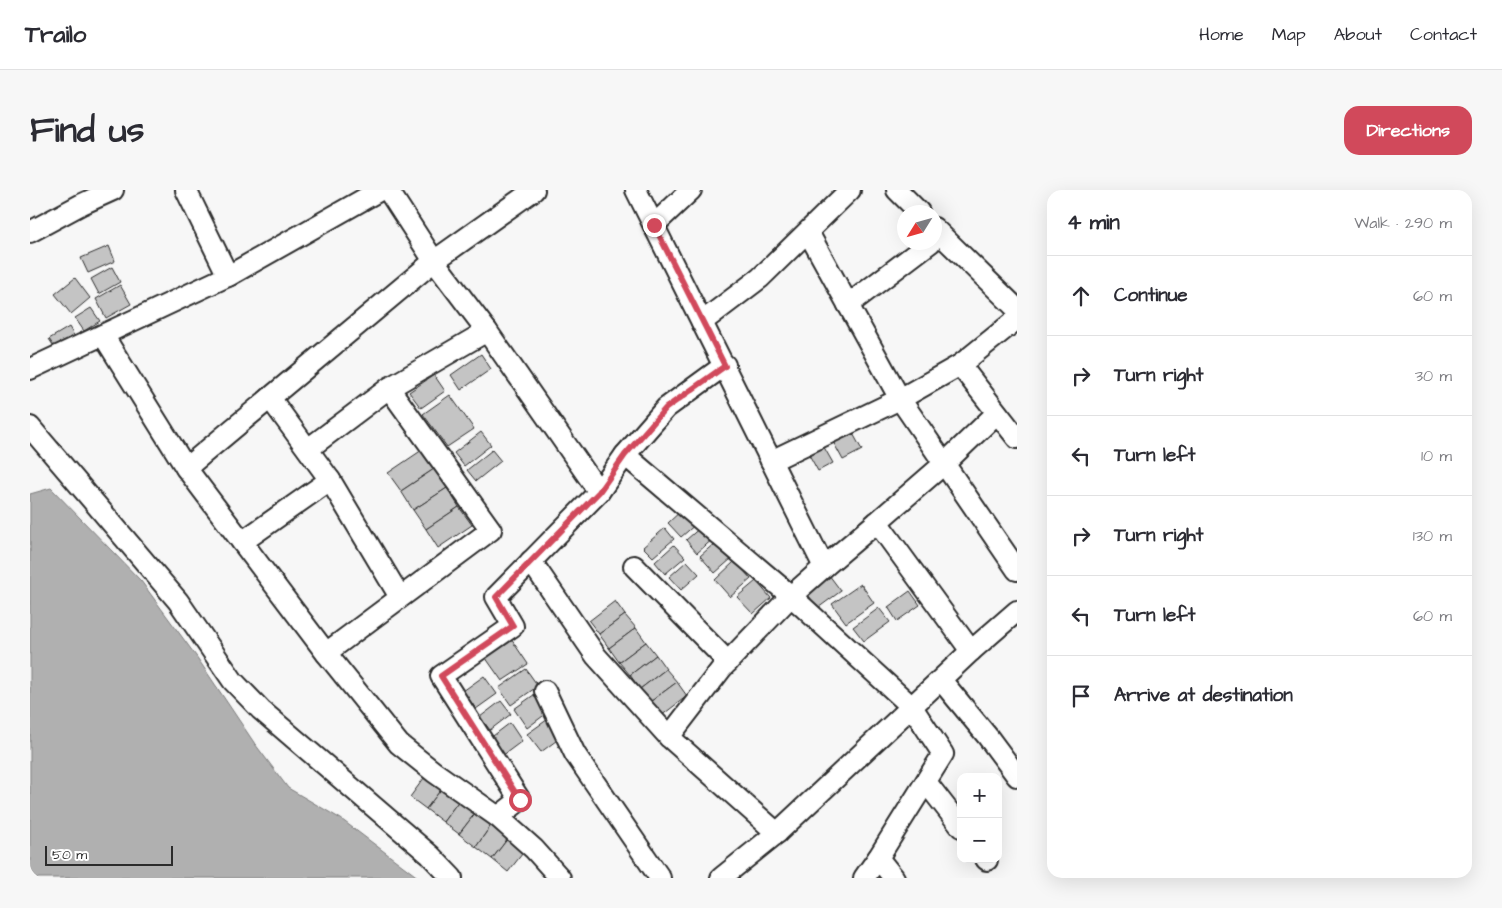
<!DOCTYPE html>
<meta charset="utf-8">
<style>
body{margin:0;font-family:"Architects Daughter",sans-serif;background:#f7f7f7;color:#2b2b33}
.controls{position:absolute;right:15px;bottom:15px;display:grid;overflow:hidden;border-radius:10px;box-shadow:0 5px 20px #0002}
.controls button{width:45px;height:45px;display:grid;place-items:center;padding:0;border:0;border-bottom:1px solid #e1e1e2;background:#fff;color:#2b2b33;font:25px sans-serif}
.compass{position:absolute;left:867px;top:15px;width:45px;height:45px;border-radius:50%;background:#fff;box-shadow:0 5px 20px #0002;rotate:233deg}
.scale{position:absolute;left:15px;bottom:12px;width:128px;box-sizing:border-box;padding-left:5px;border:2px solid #2b2b2b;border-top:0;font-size:14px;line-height:18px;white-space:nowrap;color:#2b2b2b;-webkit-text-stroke:4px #fff;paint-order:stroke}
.stop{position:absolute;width:15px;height:15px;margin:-11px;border:4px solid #d1495b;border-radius:50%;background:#fff}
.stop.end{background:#d1495b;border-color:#fff;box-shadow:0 1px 5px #0008}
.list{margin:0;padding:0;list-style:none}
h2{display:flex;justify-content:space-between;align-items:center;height:65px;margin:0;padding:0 20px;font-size:21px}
h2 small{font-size:16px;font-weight:400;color:#7c7c81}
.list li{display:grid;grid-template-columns:32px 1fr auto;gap:15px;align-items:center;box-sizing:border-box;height:80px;padding:0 20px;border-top:1px solid #e1e1e2}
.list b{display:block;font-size:19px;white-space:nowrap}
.list em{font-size:16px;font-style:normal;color:#7c7c81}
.icon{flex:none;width:28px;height:28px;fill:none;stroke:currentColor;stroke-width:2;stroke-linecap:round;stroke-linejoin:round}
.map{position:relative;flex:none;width:987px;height:688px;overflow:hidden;border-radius:15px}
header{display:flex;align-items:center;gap:30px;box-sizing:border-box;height:70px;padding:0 25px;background:#fff;border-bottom:1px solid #e1e1e2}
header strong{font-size:24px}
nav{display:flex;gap:28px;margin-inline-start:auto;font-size:18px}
.intro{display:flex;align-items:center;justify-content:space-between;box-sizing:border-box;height:120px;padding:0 30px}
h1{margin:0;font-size:35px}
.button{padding:12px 22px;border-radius:15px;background:#d1495b;color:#fff;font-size:18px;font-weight:700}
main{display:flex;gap:30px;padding:0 30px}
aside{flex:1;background:#fff;border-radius:15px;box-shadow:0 5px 20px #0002}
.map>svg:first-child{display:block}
</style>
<header>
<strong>Trailo</strong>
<nav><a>Home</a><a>Map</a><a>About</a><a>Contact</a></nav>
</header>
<div class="intro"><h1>Find us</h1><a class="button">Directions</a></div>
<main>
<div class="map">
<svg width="987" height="688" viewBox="0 0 987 688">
<rect width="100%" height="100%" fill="#f7f7f7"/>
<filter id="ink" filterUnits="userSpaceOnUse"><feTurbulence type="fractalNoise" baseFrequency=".02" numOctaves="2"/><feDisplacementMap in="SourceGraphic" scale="10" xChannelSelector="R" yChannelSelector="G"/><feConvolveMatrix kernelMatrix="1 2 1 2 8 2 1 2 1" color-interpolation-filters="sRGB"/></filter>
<g filter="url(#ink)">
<!-- water -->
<polygon fill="#b0b0b0" stroke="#7b7b7b" points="21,298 111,391 166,466 225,554 258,598 311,629 389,688 0,688 0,304"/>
<!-- building -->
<g fill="#c4c4c4" stroke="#2b2b2b">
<polygon points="79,56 85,71 58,83 51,68"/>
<polygon points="82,77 90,92 69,104 61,89"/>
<polygon points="45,88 60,108 41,124 25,104"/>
<polygon points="90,95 101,114 76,128 66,109"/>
<polygon points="61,118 70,131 54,141 45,128"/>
<polygon points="39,137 46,149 27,161 19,149"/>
<polygon points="451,164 461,179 431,200 421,185"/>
<polygon points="404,185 415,201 391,218 379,202"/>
<polygon points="420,205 444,239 417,257 393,224"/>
<polygon points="820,238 832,260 813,270 801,248"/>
<polygon points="451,242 461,255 434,276 424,263"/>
<polygon points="791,252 803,273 788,281 777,261"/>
<polygon points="392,260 404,279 371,301 358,283"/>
<polygon points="462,260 471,271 446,291 437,280"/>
<polygon points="404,279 417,298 383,320 371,301"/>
<polygon points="417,298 429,317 396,339 383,320"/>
<polygon points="429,317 442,335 408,358 396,339"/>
<polygon points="653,319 666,334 651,347 638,333"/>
<polygon points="672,336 684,348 667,363 656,350"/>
<polygon points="635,338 644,349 623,367 613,357"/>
<polygon points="686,352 701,369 685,383 670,366"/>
<polygon points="644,355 655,367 635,384 625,372"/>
<polygon points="657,371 669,384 651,400 639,387"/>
<polygon points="705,371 721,389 700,407 685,390"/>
<polygon points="796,381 811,401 788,418 773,398"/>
<polygon points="726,391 741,408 723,424 707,407"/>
<polygon points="831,394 844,413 816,433 802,414"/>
<polygon points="880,401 890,415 867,431 858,417"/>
<polygon points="585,411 595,425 569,444 559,431"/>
<polygon points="849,418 860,432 834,451 823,437"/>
<polygon points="595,425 606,438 579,458 569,444"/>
<polygon points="606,438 616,452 589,472 579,458"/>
<polygon points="479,446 498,474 472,491 453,464"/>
<polygon points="616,452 626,465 600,485 589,472"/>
<polygon points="626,465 636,479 610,499 600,485"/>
<polygon points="496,479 508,496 481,515 469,498"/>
<polygon points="636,479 647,492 620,512 610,499"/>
<polygon points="454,486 467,504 446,519 433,501"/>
<polygon points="647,492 657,506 631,526 620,512"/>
<polygon points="508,502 521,520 497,538 484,519"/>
<polygon points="471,511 481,524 460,540 450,527"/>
<polygon points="521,527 534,545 511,562 497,544"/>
<polygon points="480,533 492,551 472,566 459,549"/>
<polygon points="397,584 413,597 396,619 380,607"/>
<polygon points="413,597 430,609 413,632 396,619"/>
<polygon points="430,609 446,622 429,644 413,632"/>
<polygon points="446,622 462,634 446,657 429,644"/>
<polygon points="462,634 479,647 462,669 446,657"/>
<polygon points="479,647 496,659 478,682 462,669"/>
</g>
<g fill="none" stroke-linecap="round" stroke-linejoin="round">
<!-- street casing -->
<g stroke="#2b2b2b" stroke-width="24">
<g id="street">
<polyline points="156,0 198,86"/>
<polyline points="358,0 404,71 457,141 569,302 595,265 761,406 794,377 847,332 941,461 987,421"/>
<polyline points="606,0 794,377"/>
<polyline points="867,0 889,22"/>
<polyline points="624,35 661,0"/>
<polyline points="904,38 987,119"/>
<polyline points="0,42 52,14 83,0"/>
<polyline points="778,42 870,209 987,380"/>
<polyline points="818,115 901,52"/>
<polyline points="672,132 730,88 820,0"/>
<polyline points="457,141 359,198 461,340 296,463 156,278 404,71 504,0"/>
<polyline points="73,145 156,278"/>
<polyline points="930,175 987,248"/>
<polyline points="0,179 200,85 350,0"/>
<polyline points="240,208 300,290 370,407"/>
<polyline points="0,237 148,411 203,491 231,520 400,665 422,688"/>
<polyline points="278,259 359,198"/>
<polyline points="595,265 636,218 695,175"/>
<polyline points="741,271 870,209 930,175 987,129"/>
<polyline points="847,332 915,273 967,223"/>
<polyline points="212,352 300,290"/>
<polyline points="501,371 566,466 639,547 747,643"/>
<polyline points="604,376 698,472"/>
<polyline points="296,463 369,554 404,582 468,627 504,659 530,688"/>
<polyline points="911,490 958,547 987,586"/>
<polyline points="515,501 545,564 630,688"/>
<polyline points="639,547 692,478 761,406 882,517 913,564 848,668"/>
<polyline points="896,592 931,637"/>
<polyline points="468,627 490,610 411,486 483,436 466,407 569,302"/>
<polyline points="956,669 957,670"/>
<polyline points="691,688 747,643 941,461"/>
<polyline points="834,688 848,668 864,688"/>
</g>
</g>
<!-- street -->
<use href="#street" stroke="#fff" stroke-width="20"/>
</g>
</g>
<g fill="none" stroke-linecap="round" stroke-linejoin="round" filter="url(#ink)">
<!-- route -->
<polyline stroke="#d1495b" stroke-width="6" points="490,610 411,486 483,436 466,407 569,302 595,265 636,218 695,176 624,35"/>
</g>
</svg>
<div class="controls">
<button>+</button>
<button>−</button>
</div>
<svg class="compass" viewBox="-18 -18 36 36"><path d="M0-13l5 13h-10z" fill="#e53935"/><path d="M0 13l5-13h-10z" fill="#7c7c81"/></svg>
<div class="scale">50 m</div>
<div class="stop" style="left:490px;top:610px"></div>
<div class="stop end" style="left:624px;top:35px"></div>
</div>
<aside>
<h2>4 min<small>Walk · 290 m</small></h2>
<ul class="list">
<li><svg class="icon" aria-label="ahead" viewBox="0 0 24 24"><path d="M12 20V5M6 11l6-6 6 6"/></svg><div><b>Continue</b></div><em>60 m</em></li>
<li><svg class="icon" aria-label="right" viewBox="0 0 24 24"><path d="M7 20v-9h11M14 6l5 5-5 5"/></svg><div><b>Turn right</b></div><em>30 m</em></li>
<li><svg class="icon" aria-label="left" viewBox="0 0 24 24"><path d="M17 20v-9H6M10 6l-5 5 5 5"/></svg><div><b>Turn left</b></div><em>10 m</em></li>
<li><svg class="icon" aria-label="right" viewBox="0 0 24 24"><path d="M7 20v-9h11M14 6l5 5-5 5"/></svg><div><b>Turn right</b></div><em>130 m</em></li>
<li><svg class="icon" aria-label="left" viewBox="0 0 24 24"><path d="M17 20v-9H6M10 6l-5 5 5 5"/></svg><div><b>Turn left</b></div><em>60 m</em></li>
<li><svg class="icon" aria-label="arrive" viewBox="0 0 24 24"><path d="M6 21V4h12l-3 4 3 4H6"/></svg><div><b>Arrive at destination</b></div></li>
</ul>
</aside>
</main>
